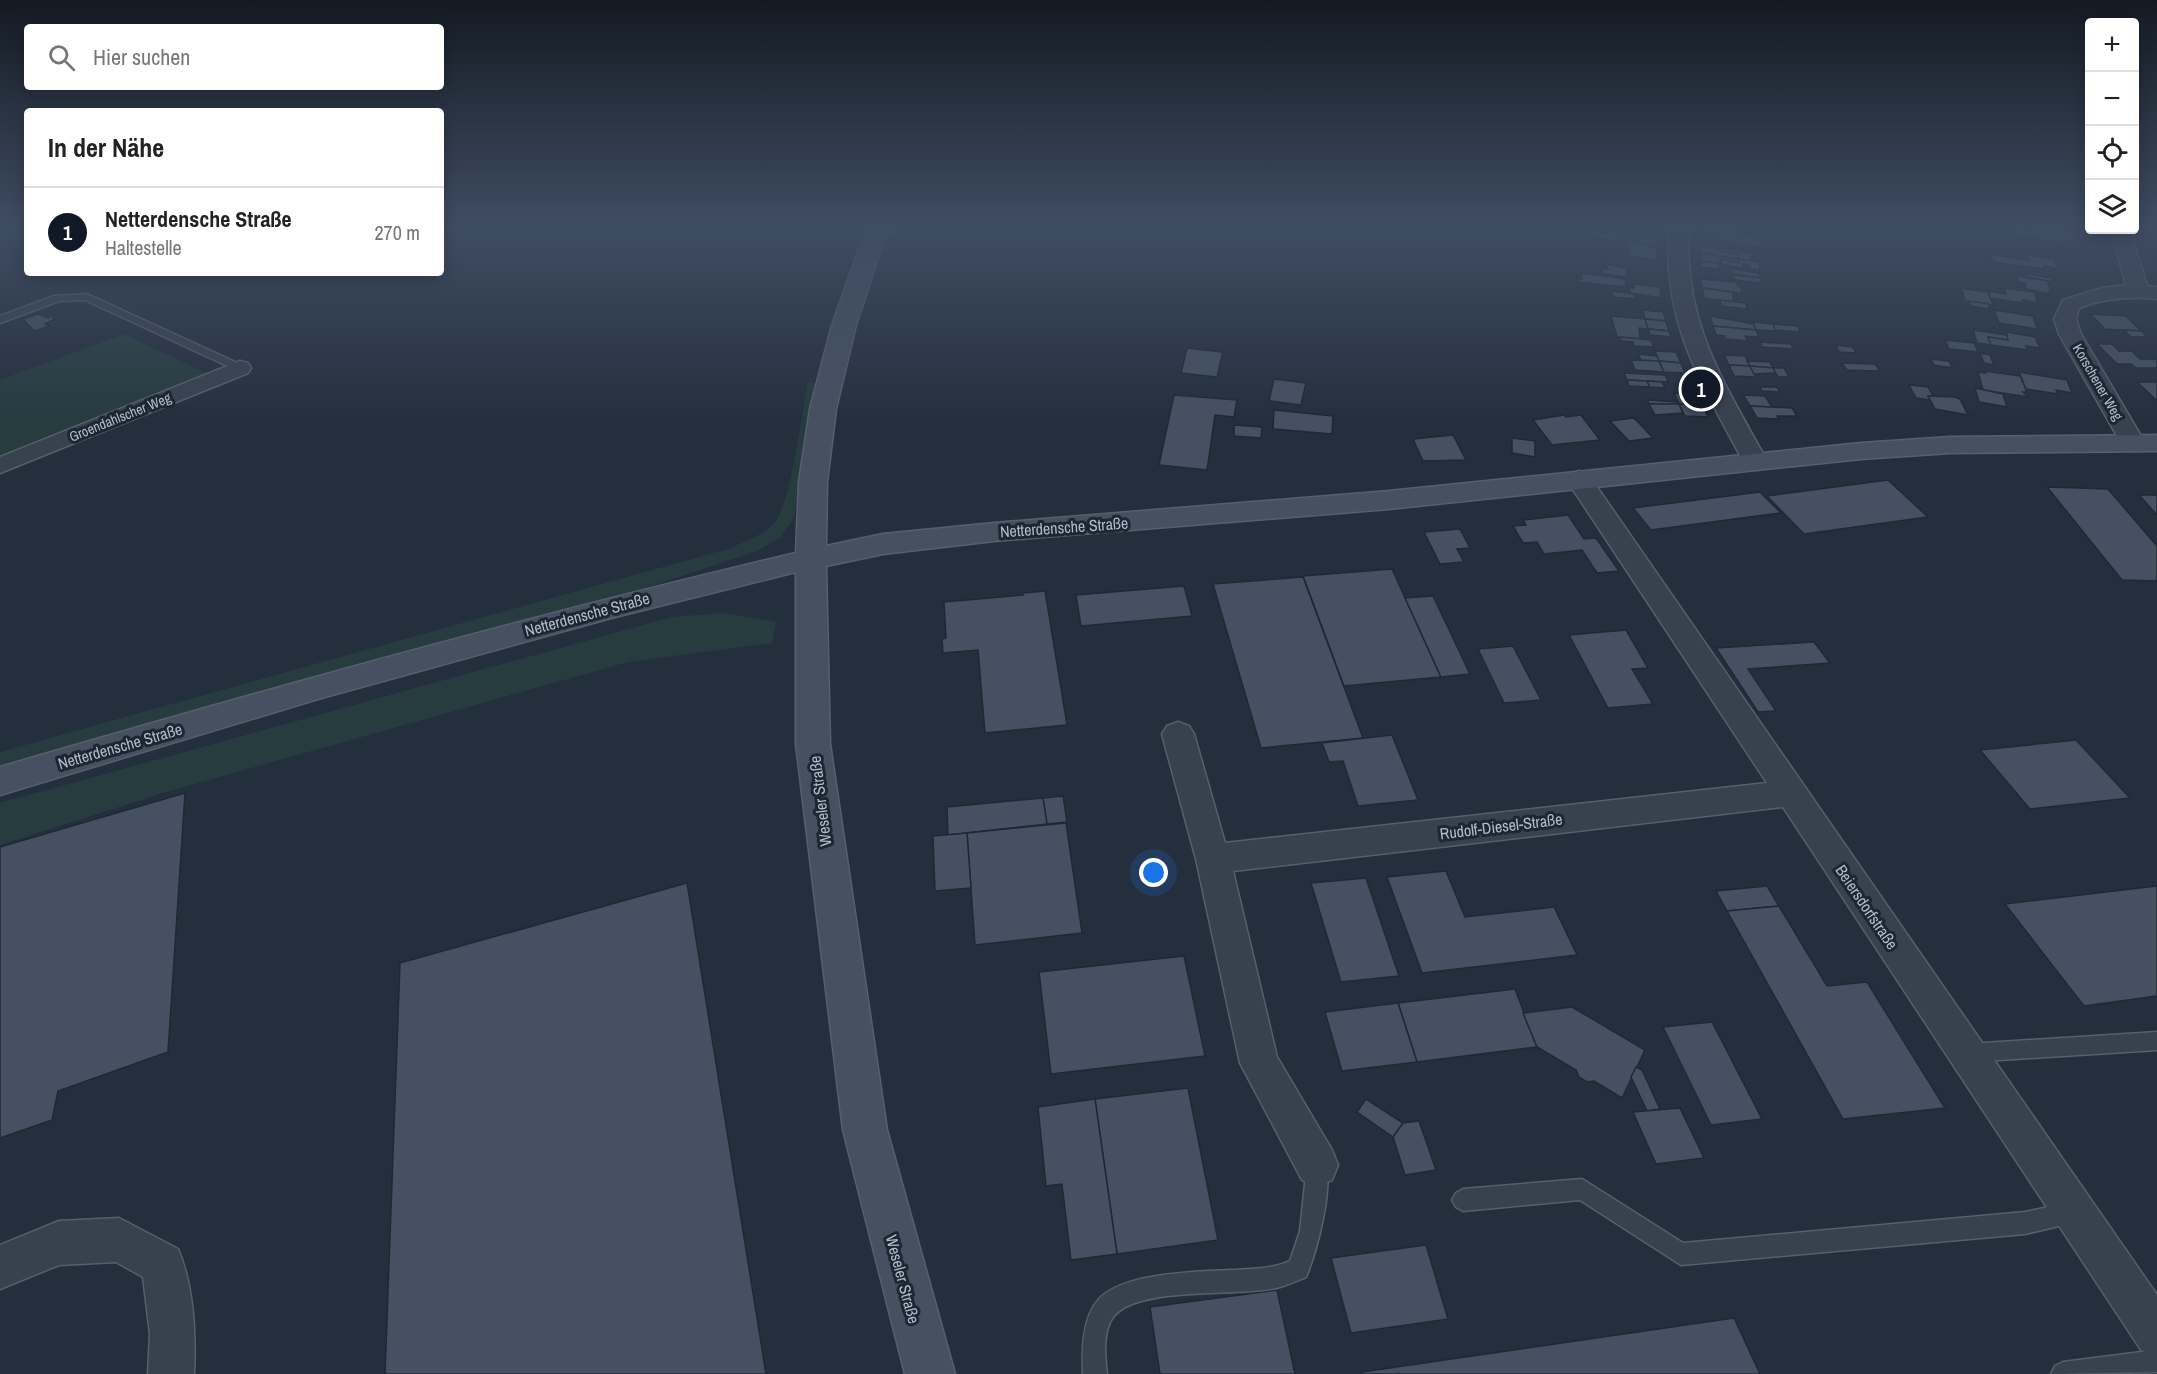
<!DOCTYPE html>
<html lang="de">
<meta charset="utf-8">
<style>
body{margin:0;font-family:"Archivo Narrow",sans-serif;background:#f2f2f2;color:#222}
.controls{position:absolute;right:18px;top:18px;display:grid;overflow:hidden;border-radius:6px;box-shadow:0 3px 15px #0003}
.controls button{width:54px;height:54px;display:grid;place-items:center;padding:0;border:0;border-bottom:2px solid #e0e0e0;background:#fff;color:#222;font:30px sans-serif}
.you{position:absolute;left:1154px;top:873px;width:21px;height:21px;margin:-15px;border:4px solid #fff;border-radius:50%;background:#1a73e8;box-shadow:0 0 0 9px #1a73e833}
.badge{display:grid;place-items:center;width:39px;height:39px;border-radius:50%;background:#111827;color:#fff;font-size:20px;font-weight:700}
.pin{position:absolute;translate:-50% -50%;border:3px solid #fff;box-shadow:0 2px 6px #0006}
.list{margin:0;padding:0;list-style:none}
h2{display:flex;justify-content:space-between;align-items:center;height:78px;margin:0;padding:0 24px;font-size:26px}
h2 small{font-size:20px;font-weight:400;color:#767676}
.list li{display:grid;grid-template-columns:39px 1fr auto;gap:18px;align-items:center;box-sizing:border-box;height:90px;padding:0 24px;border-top:2px solid #e0e0e0}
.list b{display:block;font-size:22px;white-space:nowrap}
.list p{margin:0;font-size:20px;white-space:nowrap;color:#767676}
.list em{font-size:20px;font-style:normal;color:#767676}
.icon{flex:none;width:33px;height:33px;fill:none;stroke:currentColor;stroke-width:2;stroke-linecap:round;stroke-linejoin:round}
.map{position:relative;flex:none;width:2157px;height:1374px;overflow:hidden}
.search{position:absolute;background:#fff;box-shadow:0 3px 15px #0003;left:24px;top:24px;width:420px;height:66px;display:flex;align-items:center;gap:15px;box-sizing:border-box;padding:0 21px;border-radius:6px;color:#767676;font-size:22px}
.panel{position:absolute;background:#fff;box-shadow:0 3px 15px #0003;left:24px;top:108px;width:420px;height:168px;border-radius:6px}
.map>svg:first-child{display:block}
</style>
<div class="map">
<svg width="2157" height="1374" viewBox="0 0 2157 1374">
<rect width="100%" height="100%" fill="#242f3e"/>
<!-- green -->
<g fill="#263c3f">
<polygon points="124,334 208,374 0,457 0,380"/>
<path d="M808,382L817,383L794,518L781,537L757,551L661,583L526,623L406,652L0,768V752L731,548C745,541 765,535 775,522C791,503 802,411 808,382Z"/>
<polygon points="723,613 776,622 772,643 628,662 166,792 0,845 0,803 672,617"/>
</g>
<!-- building -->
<g fill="#455162" stroke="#1f2835" stroke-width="1.5">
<polygon points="1700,227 1731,227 1739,230 1741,239 1700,230"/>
<polygon points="2031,227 2072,232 2076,242 2062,240 2063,243 2017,235 2015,229 2030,232 2033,231"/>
<polygon points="2144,227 2156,227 2157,236 2149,235"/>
<polygon points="1593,231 1621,235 1620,242 1592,236"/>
<polygon points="1717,232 1741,239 1739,234 1753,236 1753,239 1760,241 1760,247 1717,240"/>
<polygon points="1638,236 1657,239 1657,247 1627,242 1627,239 1638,241"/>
<polygon points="1627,242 1657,247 1657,260 1629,256 1630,250 1626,250"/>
<polygon points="1700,245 1738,254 1738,259 1700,253"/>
<polygon points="1720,248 1752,254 1751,261 1738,259 1738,254 1720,251"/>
<polygon points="1700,253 1738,259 1739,263 1720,259 1721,264 1701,261"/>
<polygon points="1990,254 2029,261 2026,255 2054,259 2058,269 2044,266 2045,269 1993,262"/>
<polygon points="1720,259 1739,263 1738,259 1759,262 1760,270 1750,269 1750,265 1742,264 1743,268 1723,265 1719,266 1719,269 1701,267 1701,261 1721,264"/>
<polygon points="1605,264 1627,268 1627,277 1602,274 1602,268 1608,269"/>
<polygon points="1732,269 1759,273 1760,278 1733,274"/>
<polygon points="1581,273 1626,279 1626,287 1577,282 1577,279 1582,279"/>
<polygon points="2025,274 2052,278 2053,282 2026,277"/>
<polygon points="1734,275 1761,278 1761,283 1735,280"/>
<polygon points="2016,276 2047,281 2051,291 2048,291 2049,294 2027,289 2022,286 2026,286 2025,283 2018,282"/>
<polygon points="1700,279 1736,282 1738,286 1741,287 1742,293 1702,288"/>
<polygon points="1634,284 1660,287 1661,298 1630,293 1629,287 1634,288"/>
<polygon points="1702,288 1732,292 1734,302 1704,298"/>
<polygon points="1961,288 1988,292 1993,305 1965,301"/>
<polygon points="2004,288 2034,292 2038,303 2022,300 2023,303 1990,298 1988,291 2006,294"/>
<polygon points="1612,291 1634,294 1635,299 1613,297"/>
<polygon points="1720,300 1746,303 1747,309 1721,306"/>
<polygon points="1969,301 1989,304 1990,309 1970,306"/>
<polygon points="1643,310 1663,312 1666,321 1645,319"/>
<polygon points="1994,310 2033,316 2037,329 1999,323"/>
<polygon points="38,314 48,318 52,316 55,319 45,324 50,326 34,331 23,319"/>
<polygon points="2090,314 2126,316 2141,331 2105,329"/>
<polygon points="1611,316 1645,319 1648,329 1639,328 1640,339 1617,337"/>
<polygon points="1710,316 1754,324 1756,330 1713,326"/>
<polygon points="1645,319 1666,321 1669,331 1648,329"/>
<polygon points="1753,322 1773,324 1776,331 1756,330"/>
<polygon points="1773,324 1798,326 1800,332 1775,330"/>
<polygon points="1713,326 1756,330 1759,337 1745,336 1748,341 1724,339 1725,336 1716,335"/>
<polygon points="1648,329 1669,331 1671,337 1650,335"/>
<polygon points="1973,330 2007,335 2008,340 1988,337 1991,345 1977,343"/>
<polygon points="2124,330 2141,331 2148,337 2131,337"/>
<polygon points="2006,332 2035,337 2040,348 2026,346 2027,350 1991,345 1988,337 2008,340"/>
<polygon points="1620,337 1651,340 1654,347 1634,346 1633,342 1621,341"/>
<polygon points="1945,340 1974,343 1978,352 1949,349"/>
<polygon points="1760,342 1791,344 1793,349 1762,347"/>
<polygon points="2097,344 2112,344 2119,351 2132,351 2140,359 2157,359 2157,368 2136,368 2131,364 2117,364"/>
<polygon points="1836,345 1853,347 1856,353 1839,352"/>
<polygon points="1187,348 1223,352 1217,377 1181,373"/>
<polygon points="1655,351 1676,352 1681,363 1659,361"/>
<polygon points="1980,353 1990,355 1994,365 1984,363"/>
<polygon points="1638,354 1657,356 1659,361 1641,360"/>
<polygon points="1724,355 1745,356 1750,366 1729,365"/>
<polygon points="1931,359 1949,361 1952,368 1934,365"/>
<polygon points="1631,360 1659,361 1664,372 1635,370"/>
<polygon points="1659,361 1681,363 1685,373 1664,372"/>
<polygon points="1747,361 1770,362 1773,368 1750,366"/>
<polygon points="1842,363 1875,364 1880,371 1847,370"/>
<polygon points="1729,365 1750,366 1756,377 1734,376"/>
<polygon points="1750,366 1773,368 1776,373 1754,374"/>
<polygon points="1773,368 1784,368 1789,377 1778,377"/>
<polygon points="1985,371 2020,376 2026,389 2026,392 2023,392 2028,397 1983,390 1978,372 1986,373"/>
<polygon points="2019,372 2067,380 2072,393 2056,390 2058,394 2026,389"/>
<polygon points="1624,373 1665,375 1668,382 1627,380"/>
<polygon points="1274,379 1306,383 1301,405 1269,401"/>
<polygon points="1627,380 1647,381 1650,387 1629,386"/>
<polygon points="1647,381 1662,382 1665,388 1650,387"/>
<polygon points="2137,382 2157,382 2157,400 2156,400"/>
<polygon points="1909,385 1928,387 1933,396 1928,396 1930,400 1916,398"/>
<polygon points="1760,387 1777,387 1780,392 1762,391"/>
<polygon points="1975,388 2003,394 2007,407 1979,402"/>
<polygon points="1674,393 1695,394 1701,405 1679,404"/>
<polygon points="1174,395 1237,400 1234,417 1215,415 1207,470 1159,465"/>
<polygon points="1743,395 1765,396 1772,407 1750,406"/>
<polygon points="1928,396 1955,397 1960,399 1968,415 1935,409"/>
<polygon points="1648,400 1678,402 1679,404 1649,404"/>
<polygon points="1649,404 1679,404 1683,413 1655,415"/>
<polygon points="1679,404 1702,405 1708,417 1685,416"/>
<polygon points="1750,406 1792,408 1797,416 1777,416 1779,419 1757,418"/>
<polygon points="1274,410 1333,416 1332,434 1273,429"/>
<polygon points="1564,415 1566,417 1581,415 1600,440 1552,445 1533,420"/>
<polygon points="1633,418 1638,422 1653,438 1629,441 1610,421"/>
<polygon points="1234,425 1262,427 1261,438 1234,436"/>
<polygon points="1453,435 1466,460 1423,461 1413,439"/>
<polygon points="1512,438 1535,441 1535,457 1512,453"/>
<polygon points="1888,480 1928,517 1804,534 1767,496"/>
<polygon points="2047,487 2108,489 2157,546 2157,581 2122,580"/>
<polygon points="1760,492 1781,513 1651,530 1633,508"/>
<polygon points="2139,495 2157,495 2157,515"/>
<polygon points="1568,515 1584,539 1596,538 1619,571 1597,573 1582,550 1544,554 1537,542 1523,543 1513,526 1526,525 1523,520"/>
<polygon points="1460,529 1470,548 1457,549 1464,562 1440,564 1424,532"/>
<polygon points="1392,569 1441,677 1344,686 1303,576"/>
<polygon points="1303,577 1363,738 1261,748 1213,584"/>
<polygon points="1184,586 1192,616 1081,626 1076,595"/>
<polygon points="1045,591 1067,725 985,733 978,650 943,653 942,639 946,638 944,602 1023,595 1023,593"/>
<polygon points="1433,596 1470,674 1441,677 1405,598"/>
<polygon points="1626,630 1648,668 1632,669 1653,704 1608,708 1569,635"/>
<polygon points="1814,642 1830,663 1748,669 1776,711 1758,712 1716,648"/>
<polygon points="1513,646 1541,700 1504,703 1478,649"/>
<polygon points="1392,735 1418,800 1358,806 1343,761 1329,762 1322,743"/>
<polygon points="2076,740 2130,798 2030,809 1980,750"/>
<polygon points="185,793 168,1052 58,1091 52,1120 0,1138 0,847"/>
<polygon points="1063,796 1067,822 1047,824 1043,798"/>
<polygon points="1043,798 1047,824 948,835 947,807"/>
<polygon points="1066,823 1082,933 975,945 967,833"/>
<polygon points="967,833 971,888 935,891 933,836"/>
<polygon points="1446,871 1465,917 1554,907 1577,955 1422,973 1387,877"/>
<polygon points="1366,878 1399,976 1341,982 1311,883"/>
<polygon points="687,883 766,1374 385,1374 400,963"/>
<polygon points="1767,886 1779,906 1727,911 1716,891"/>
<polygon points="2157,886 2157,996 2084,1006 2005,904"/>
<polygon points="1779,906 1827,986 1867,982 1945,1108 1843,1119 1727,911"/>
<polygon points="1184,956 1205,1056 1051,1074 1039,972"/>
<polygon points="1515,989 1537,1047 1417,1062 1398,1003"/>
<polygon points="1398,1003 1417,1062 1342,1071 1325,1012"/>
<polygon points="1572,1007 1645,1050 1622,1098 1594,1081 1587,1082 1579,1077 1576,1070 1537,1047 1523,1013"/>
<polygon points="1712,1022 1762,1119 1711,1125 1663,1027"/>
<polygon points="1636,1067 1642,1070 1660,1109 1647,1111 1631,1077"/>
<polygon points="1188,1088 1218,1240 1117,1254 1095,1099"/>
<polygon points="1095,1099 1117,1254 1071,1260 1062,1184 1046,1186 1038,1107"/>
<polygon points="1366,1099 1403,1123 1393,1137 1357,1112"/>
<polygon points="1680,1108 1704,1158 1656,1164 1633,1112"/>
<polygon points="1419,1121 1436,1170 1405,1175 1393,1137 1403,1123"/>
<polygon points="1426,1245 1448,1319 1351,1333 1331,1258"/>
<polygon points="1277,1290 1295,1374 1160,1374 1150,1307"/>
<polygon points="1734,1318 1760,1374 1362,1374 1362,1372"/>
</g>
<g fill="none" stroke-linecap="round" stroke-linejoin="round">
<!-- lane casing -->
<g stroke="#565f6c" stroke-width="3">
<g id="lane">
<polygon points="87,294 244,366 246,368 240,371 236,370 85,300 59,301 0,323 0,316 54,296"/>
<polygon points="2157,1032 2157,1050 1968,1062 1961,1059 1958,1053 1961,1047 1968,1044"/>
<path d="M1317,1155L1324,1158C1335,1184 1317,1251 1306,1277C1296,1281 1286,1286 1276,1288C1238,1297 1139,1286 1114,1316C1102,1330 1105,1357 1107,1374H1083C1082,1350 1082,1318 1099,1299C1125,1272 1196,1272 1232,1270C1252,1269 1272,1269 1290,1261L1300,1231L1307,1165L1310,1158Z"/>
<polygon points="1582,1179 1683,1243 2025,1212 2072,1202 2080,1205 2083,1213 2080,1221 2025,1234 1681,1265 1580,1200 1463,1211 1456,1207 1452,1200 1456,1193 1463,1189"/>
<polygon points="2157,1350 2157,1372 2051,1374 2055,1366 2063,1362"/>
</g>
</g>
<!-- street casing -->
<g stroke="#565f6c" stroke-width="3">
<g id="street">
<path d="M1669,227H1689C1683,323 1723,380 1767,461L1764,466L1755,468L1746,466L1743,461C1700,380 1662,323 1669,227Z"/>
<path d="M2111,230H2130L2147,286L2157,287V299C2130,296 2105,298 2079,308L2076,319L2081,334L2145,443L2142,448L2133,450L2124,448L2121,443L2059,334L2054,319L2063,300L2102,288L2126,285Z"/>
<polygon points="240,361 248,363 251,368 248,373 0,473 0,457"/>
<polygon points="1579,471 1588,474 2157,1295 2157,1357 2141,1350 1783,807 1233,871 1277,1057 1332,1150 1338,1165 1332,1180 1317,1186 1302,1180 1240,1063 1196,859 1162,734 1167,726 1178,722 1189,726 1194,734 1225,843 1767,783 1566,479 1570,474"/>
<path d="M119,1218L178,1249C194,1287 196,1333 194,1374H148L150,1334L143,1277L116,1262L59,1265L0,1289V1245L59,1221Z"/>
</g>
</g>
<!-- secondary casing -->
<g stroke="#565f6c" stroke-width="3">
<path id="secondary" d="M871,227H892L882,246L856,325L836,409L827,482L826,546L883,534L994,523L1389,491L1861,443L1950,437L2157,435V451L1950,453L1861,459L1389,509L994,541L883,554L826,566L830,744L887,1130L955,1374H905L843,1130L796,744V572L615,617L318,699L0,795V767C264,690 529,616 796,553L799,482L810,409L832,325L860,246Z"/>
</g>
<!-- lane -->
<use href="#lane" fill="#38414e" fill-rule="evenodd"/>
<!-- street -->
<use href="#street" fill="#38414e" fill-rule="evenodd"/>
<!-- secondary -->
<use href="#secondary" fill="#465061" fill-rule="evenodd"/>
</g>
<!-- sky -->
<linearGradient id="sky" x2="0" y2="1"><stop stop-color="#141a22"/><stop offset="0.54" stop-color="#3f4d63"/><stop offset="1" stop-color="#3f4d63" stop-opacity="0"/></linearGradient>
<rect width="2157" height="419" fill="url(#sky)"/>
<g text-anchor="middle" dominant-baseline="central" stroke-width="6" stroke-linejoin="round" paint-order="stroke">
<!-- far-street labels -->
<g font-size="14" fill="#b4bcc9" stroke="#1d2633">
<text transform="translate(2098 382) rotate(60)">Korschener Weg</text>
<text transform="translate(120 417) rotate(-22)">Groendahlscher Weg</text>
</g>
<!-- street labels -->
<g font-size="16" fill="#b4bcc9" stroke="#1d2633">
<text transform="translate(1064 527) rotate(-4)">Netterdensche Straße</text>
<text transform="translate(587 614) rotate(-15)">Netterdensche Straße</text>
<text transform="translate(120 746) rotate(-16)">Netterdensche Straße</text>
<text transform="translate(820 801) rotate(-97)">Weseler Straße</text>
<text transform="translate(1501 826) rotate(-7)">Rudolf-Diesel-Straße</text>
<text transform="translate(1867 907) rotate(56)">Beiersdorfstraße</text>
<text transform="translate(903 1279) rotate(75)">Weseler Straße</text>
</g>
</g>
</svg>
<div class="controls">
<button>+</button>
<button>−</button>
<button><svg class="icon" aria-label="locate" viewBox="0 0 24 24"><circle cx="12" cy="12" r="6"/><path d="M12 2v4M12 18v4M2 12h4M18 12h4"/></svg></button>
<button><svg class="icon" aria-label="layers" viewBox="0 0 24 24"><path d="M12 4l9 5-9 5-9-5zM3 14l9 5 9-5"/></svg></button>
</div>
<div class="you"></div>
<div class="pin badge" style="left:1701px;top:389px">1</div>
<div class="search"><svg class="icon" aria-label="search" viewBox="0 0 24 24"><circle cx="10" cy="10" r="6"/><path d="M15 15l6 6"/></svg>Hier suchen</div>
<section class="panel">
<h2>In der Nähe<small></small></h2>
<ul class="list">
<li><span class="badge">1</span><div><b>Netterdensche Straße</b><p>Haltestelle</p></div><em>270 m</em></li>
</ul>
</section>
</div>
